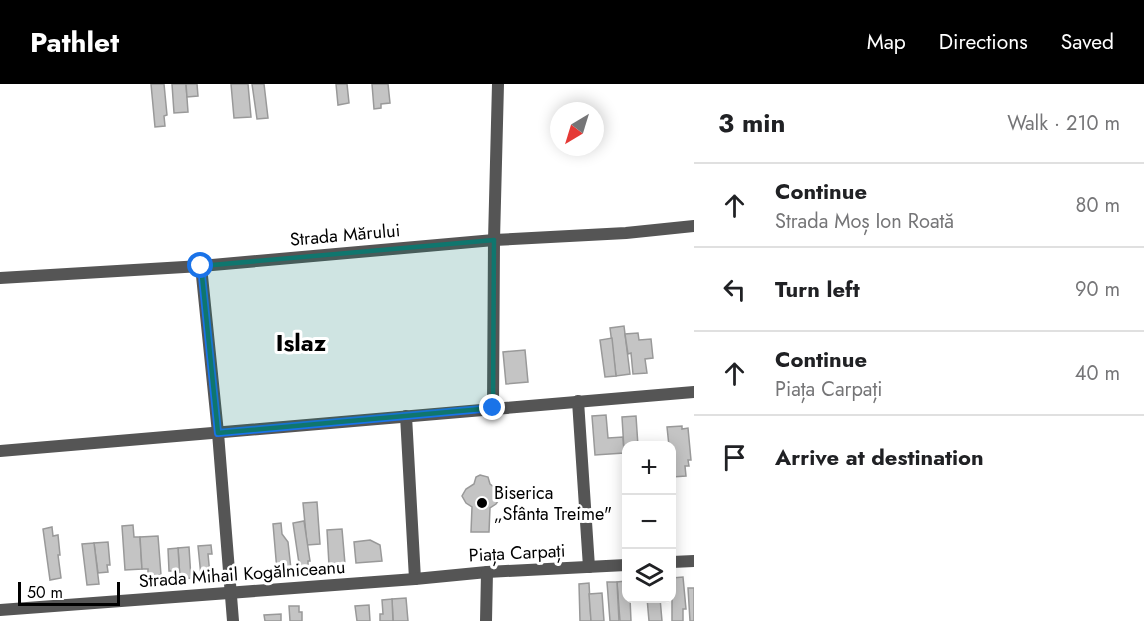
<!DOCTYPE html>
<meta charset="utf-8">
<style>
body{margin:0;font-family:Jost,sans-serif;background:#f6f6f6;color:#202124}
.controls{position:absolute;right:18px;bottom:18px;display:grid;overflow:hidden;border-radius:12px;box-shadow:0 3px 15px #0003}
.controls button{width:54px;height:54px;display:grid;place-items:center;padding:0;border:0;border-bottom:2px solid #e0e0e0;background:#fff;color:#202124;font:30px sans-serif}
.compass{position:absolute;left:550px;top:18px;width:54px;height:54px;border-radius:50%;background:#fff;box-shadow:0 3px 15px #0003;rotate:218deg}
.scale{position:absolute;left:18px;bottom:15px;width:102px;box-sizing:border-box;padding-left:6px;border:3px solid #000;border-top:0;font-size:16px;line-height:21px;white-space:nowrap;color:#000;-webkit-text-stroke:4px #fff;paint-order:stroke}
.stop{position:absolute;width:18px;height:18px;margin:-14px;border:4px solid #1a73e8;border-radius:50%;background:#fff}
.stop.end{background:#1a73e8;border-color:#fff;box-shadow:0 2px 6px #0008}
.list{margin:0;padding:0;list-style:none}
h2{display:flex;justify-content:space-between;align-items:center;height:78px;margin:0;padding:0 24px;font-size:26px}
h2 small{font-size:20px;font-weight:400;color:#757577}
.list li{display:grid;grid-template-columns:39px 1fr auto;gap:18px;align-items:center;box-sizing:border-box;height:84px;padding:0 24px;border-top:2px solid #e0e0e0}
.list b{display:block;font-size:22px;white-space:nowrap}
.list p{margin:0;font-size:20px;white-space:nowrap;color:#757577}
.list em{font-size:20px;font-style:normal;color:#757577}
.icon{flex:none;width:33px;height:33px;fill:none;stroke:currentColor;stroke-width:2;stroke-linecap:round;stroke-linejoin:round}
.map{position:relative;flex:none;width:694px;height:537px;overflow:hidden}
header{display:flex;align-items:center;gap:36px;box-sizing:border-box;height:84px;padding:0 30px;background:#000;color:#fff}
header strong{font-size:28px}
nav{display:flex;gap:33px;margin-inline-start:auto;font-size:21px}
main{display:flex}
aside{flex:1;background:#fff}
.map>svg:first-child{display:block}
</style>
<header>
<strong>Pathlet</strong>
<nav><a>Map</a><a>Directions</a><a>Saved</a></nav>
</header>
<main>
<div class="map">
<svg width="694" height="537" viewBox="0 0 694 537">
<rect width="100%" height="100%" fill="#fff"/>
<!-- building -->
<g fill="#c4c4c4" stroke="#999" stroke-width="1.5">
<polygon points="151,0 164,0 167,31 164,32 165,42 155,43"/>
<polygon points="172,0 186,0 188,28 174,29"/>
<polygon points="186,0 197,0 198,12 187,13"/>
<polygon points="231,0 248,0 251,33 234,34"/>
<polygon points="252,0 264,0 268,34 257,35"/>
<polygon points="336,0 347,0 349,19 338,21"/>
<polygon points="372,0 388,0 390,19 381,20 381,24 374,25"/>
<polygon points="624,242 630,290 616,292 610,244"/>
<polygon points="638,249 639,256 651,255 653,274 645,275 647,289 633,290 631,269 628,270 625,250"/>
<polygon points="612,254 616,292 605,293 600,256"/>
<polygon points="525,266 528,298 506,300 503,268"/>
<polygon points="606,331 608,354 623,353 624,369 595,371 592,332"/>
<polygon points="636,332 638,362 626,362 626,382 625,382 622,333"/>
<polygon points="682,342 682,345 688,344 691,376 688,376 689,382 685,382 686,392 672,393 672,362 669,362 667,343"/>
<polygon points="480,391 488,393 490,400 498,406 501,413 496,420 490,424 489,448 471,448 472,423 466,419 462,412 466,405 474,400 476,393"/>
<polygon points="317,418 320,460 307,461 303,419"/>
<polygon points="304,437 310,477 308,477 308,484 300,486 293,439"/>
<polygon points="281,439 282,450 288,458 291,485 277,487 273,440"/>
<polygon points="133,441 134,453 140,453 142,485 125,486 122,442"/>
<polygon points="52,443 53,452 58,451 60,471 58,471 61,494 50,496 43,445"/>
<polygon points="342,445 345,480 329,481 327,446"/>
<polygon points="158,452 161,491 148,492 148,485 142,485 140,453"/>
<polygon points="370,456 380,461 382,477 356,479 354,458"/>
<polygon points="108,458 110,481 107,481 108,488 98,489 94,459"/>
<polygon points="94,459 99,500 87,501 82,460"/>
<polygon points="211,461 212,470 208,470 210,491 201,492 198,462"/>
<polygon points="189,463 191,494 180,495 178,464"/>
<polygon points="178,464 180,495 174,495 173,487 169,487 168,465"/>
<polygon points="683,493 686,525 683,525 683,537 672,537 672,494"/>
<polygon points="626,497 626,514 630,514 631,537 620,537 617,498"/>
<polygon points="607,498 617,498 619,537 610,537"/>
<polygon points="589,499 591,537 580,537 579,500"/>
<polygon points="688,504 694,504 694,537 690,537"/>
<polygon points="602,509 604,537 591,537 589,510"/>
<polygon points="406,514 408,537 393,537 392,515"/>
<polygon points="647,514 660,514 662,537 649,537"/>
<polygon points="392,515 393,537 380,537 380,530 383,530 382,516"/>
<polygon points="369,521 370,537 357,537 355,522"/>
<polygon points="289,522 299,522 299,528 302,528 302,537 290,537"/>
<polygon points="281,530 281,537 265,537 264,531"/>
</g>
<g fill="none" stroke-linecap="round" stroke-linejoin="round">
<!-- street -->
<g stroke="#555" stroke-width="12">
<polyline points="201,182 218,349 233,537"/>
<polyline points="0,194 201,182 494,156 626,149 694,142"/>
<polyline points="578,317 589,483"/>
<polyline points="493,324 494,156 498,0"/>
<polyline points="406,332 415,495"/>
<path d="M0,367C231,348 462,326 694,308"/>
<polyline points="672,478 694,477"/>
<polyline points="0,526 415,495 487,488 626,481"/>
<polyline points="486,537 487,488"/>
</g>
</g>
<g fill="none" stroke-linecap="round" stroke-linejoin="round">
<!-- route -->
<polyline stroke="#1a73e8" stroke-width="8" points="201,182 218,349 493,324"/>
</g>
<!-- marked area -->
<path fill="#0f766e" fill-opacity="0.2" stroke="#0f766e" stroke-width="4.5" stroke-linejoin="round" d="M494,156L493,324L218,349L201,182Z"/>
<!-- markers -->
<circle fill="#000" stroke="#fff" stroke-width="2" cx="482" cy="419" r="6"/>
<g text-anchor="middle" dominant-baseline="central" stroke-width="6" stroke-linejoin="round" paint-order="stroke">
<!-- street labels -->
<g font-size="18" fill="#000" stroke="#fff">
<text transform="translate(345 151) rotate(-5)">Strada Mărului</text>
<text transform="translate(517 469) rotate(-3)">Piața Carpați</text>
<text transform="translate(242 490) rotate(-4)">Strada Mihail Kogălniceanu</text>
</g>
<!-- poi labels -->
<g font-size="18" fill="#000" stroke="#fff" text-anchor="start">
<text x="494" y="409">Biserica<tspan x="494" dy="21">„Sfânta Treime"</tspan></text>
</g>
<!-- district labels -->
<g font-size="24" font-weight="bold" fill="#000" stroke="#fff">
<text x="301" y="258">Islaz</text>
</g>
</g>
</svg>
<div class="controls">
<button>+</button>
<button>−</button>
<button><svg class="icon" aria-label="layers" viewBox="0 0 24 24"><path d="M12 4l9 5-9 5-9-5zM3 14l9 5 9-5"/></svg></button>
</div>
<svg class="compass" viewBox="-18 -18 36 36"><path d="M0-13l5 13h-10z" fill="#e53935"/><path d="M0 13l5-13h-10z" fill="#757577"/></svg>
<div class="scale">50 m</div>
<div class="stop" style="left:201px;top:182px"></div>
<div class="stop end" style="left:493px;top:324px"></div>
</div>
<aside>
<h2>3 min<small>Walk · 210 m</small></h2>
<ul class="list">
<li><svg class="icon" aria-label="ahead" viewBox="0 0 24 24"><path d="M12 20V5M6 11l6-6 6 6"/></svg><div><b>Continue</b><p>Strada Moș Ion Roată</p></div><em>80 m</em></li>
<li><svg class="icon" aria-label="left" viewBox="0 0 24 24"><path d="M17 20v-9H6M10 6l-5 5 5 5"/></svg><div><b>Turn left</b></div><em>90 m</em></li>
<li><svg class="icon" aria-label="ahead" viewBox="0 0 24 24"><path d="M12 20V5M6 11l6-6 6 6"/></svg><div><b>Continue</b><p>Piața Carpați</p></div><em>40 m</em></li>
<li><svg class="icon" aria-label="arrive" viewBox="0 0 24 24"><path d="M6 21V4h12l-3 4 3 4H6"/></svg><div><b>Arrive at destination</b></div></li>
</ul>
</aside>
</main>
